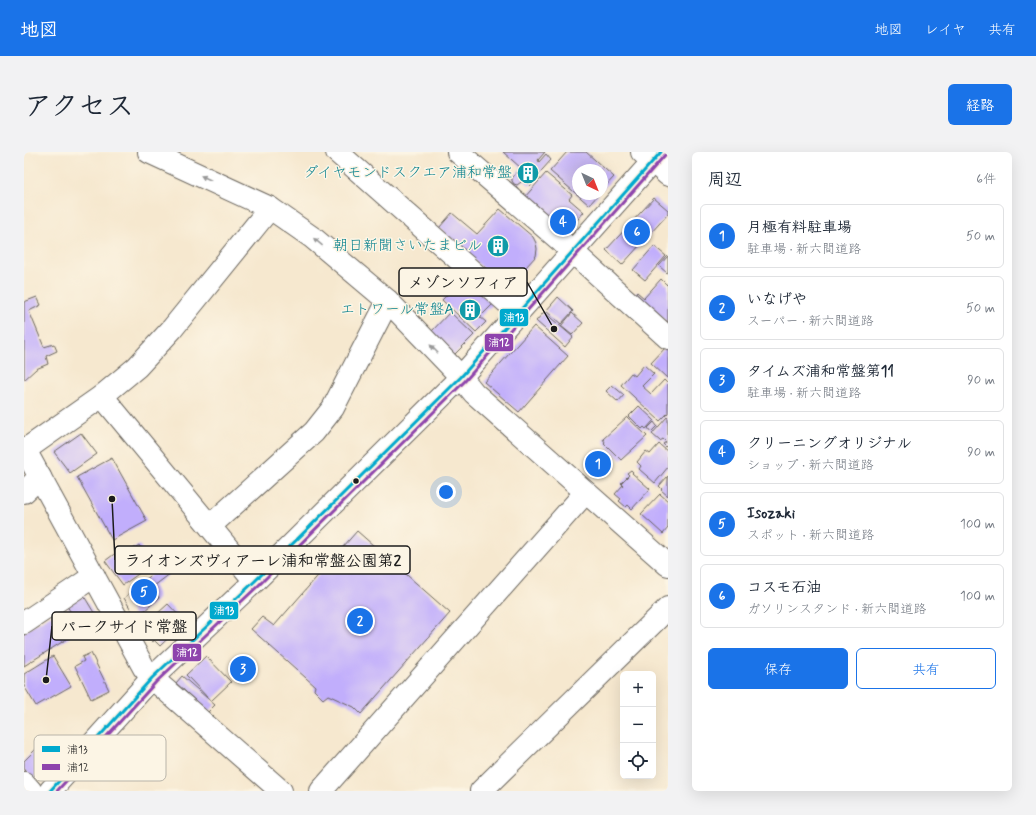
<!DOCTYPE html>
<html lang="ja">
<meta charset="utf-8">
<style>
body{margin:0;font-family:Mynerve,"Klee One",sans-serif;background:#f2f2f3;color:#1f2937}
.controls{position:absolute;right:12px;bottom:12px;display:grid;overflow:hidden;border-radius:6px;box-shadow:0 4px 16px #0002}
.controls button{width:36px;height:36px;display:grid;place-items:center;padding:0;border:0;border-bottom:1px solid #e0e1e3;background:#fff;color:#1f2937;font:20px sans-serif}
.compass{position:absolute;left:548px;top:12px;width:36px;height:36px;border-radius:50%;background:#fff;box-shadow:0 4px 16px #0002;rotate:137deg}
.you{position:absolute;left:422px;top:340px;width:14px;height:14px;margin:-10px;border:3px solid #fff;border-radius:50%;background:#1a73e8;box-shadow:0 0 0 6px #1a73e833}
.badge{display:grid;place-items:center;width:26px;height:26px;border-radius:50%;background:#1a73e8;color:#fff;font-size:13px;font-weight:700}
.pin{position:absolute;translate:-50% -50%;border:2px solid #fff;box-shadow:0 1px 4px #0006}
.list{margin:0;padding:0;list-style:none}
h2{display:flex;justify-content:space-between;align-items:center;height:52px;margin:0;padding:0 16px;font-size:17px}
h2 small{font-size:13px;font-weight:400;color:#747a83}
.list li{display:grid;grid-template-columns:26px 1fr auto;gap:12px;align-items:center;box-sizing:border-box;height:64px;margin:0 8px 8px;padding:0 8px;border:1px solid #e0e1e3;border-radius:6px}
.list b{display:block;font-size:15px;white-space:nowrap}
.list p{margin:0;font-size:13px;white-space:nowrap;color:#747a83}
.list em{font-size:13px;font-style:normal;color:#747a83}
.actions{display:flex;gap:8px;padding:12px 16px}
.actions a{flex:1;padding:9px 0;border:1px solid #1a73e8;border-radius:6px;text-align:center;font-size:14px;color:#1a73e8}
.actions .main{background:#1a73e8;color:#fff}
.icon{flex:none;width:22px;height:22px;fill:none;stroke:currentColor;stroke-width:2;stroke-linecap:round;stroke-linejoin:round}
.map{position:relative;flex:none;width:644px;height:639px;overflow:hidden;border-radius:6px}
header{display:flex;align-items:center;gap:24px;box-sizing:border-box;height:56px;padding:0 20px;background:#1a73e8;color:#fff}
header strong{font-size:19px}
nav{display:flex;gap:22px;margin-inline-start:auto;font-size:14px}
.intro{display:flex;align-items:center;justify-content:space-between;box-sizing:border-box;height:96px;padding:0 24px}
h1{margin:0;font-size:28px}
.button{padding:10px 18px;border-radius:6px;background:#1a73e8;color:#fff;font-size:14px;font-weight:700}
main{display:flex;gap:24px;padding:0 24px}
aside{flex:1;background:#fff;border-radius:6px;box-shadow:0 4px 16px #0002}
.map>svg:first-child{display:block}
</style>
<header>
<strong>地図</strong>
<nav><a>地図</a><a>レイヤ</a><a>共有</a></nav>
</header>
<div class="intro"><h1>アクセス</h1><a class="button">経路</a></div>
<main>
<div class="map">
<svg width="644" height="639" viewBox="0 0 644 639">
<rect width="100%" height="100%" fill="#fcf5e5"/>
<filter id="ink" filterUnits="userSpaceOnUse"><feTurbulence type="fractalNoise" baseFrequency=".025" numOctaves="2"/><feDisplacementMap in="SourceGraphic" scale="8" xChannelSelector="R" yChannelSelector="G"/><feConvolveMatrix kernelMatrix="1 2 1 2 8 2 1 2 1" color-interpolation-filters="sRGB"/></filter>
<filter id="wash" filterUnits="userSpaceOnUse"><feTurbulence type="fractalNoise" baseFrequency=".012" numOctaves="4" result="noise"/><feDisplacementMap in="SourceGraphic" scale="16" xChannelSelector="R" yChannelSelector="G"/><feGaussianBlur stdDeviation="0.9" result="paint"/><feColorMatrix in="noise" values="0 0 0 0 0 0 0 0 0 0 0 0 0 0 0 0 0 1.4 0 .05"/><feComposite in="paint" operator="in"/></filter>
<g filter="url(#wash)">
<rect width="100%" height="100%" fill="#f6e8cf"/>
<g id="blocks">
<!-- building -->
<g fill="#c1aefc">
<polygon points="479,0 521,0 514,8 515,10 522,2 527,8 510,27 511,28 506,34 500,28 493,33 490,32 488,29 488,26 497,16"/>
<polygon points="543,0 562,0 590,25 578,38 578,18 554,18 554,42 575,42 565,53 526,19"/>
<polygon points="522,21 548,43 545,47 560,60 541,82 500,46"/>
<polygon points="630,46 644,58 644,62 598,113 582,98"/>
<polygon points="476,57 509,85 512,91 513,97 512,104 482,137 415,76 428,61 453,82"/>
<polygon points="630,94 642,104 621,128 609,118"/>
<polygon points="644,104 644,121 643,121 635,114"/>
<polygon points="440,125 469,152 456,165 462,170 452,180 418,148"/>
<polygon points="637,127 643,133 644,131 644,171 611,142 613,140 620,146"/>
<polygon points="13,145 17,153 5,159 20,195 30,192 33,199 22,204 24,212 12,217 0,228 0,150"/>
<polygon points="534,145 549,159 537,172 522,159"/>
<polygon points="426,160 450,183 429,204 407,180"/>
<polygon points="520,160 549,185 541,195 512,169"/>
<polygon points="548,161 559,171 548,183 537,174"/>
<polygon points="510,174 544,204 495,260 460,230"/>
<polygon points="643,194 644,195 644,227 627,211"/>
<polygon points="620,213 630,222 618,234 627,242 640,228 644,232 644,261 636,269 597,233 607,221 611,224"/>
<polygon points="588,233 600,243 594,250 582,239"/>
<polygon points="615,254 630,268 622,277 620,275 618,277 605,264"/>
<polygon points="603,265 623,284 597,308 580,291 581,290 579,287"/>
<polygon points="643,265 644,266 644,294 642,295 639,292 642,290 639,287 636,289 628,282"/>
<polygon points="630,270 633,274 627,280 624,276"/>
<polygon points="57,281 73,302 46,321 30,300"/>
<polygon points="635,292 644,300 644,315 631,331 615,317 617,314 613,310 622,299 626,302"/>
<polygon points="88,306 123,369 88,388 53,325"/>
<polygon points="607,318 609,320 608,321 626,337 608,357 604,353 602,355 595,349 597,347 591,342 599,333 597,331 605,323 603,321"/>
<polygon points="644,324 644,344 637,338 638,337 635,334"/>
<polygon points="636,342 644,349 644,376 639,382 617,362"/>
<polygon points="333,379 426,461 337,562 330,555 304,543 299,547 290,538 291,534 227,477 238,465 250,474"/>
<polygon points="115,393 128,412 99,433 81,409 93,400 97,405"/>
<polygon points="144,409 151,418 130,434 135,446 112,466 100,446"/>
<polygon points="60,444 75,469 58,479 43,454"/>
<polygon points="144,452 161,470 136,494 130,488 129,490 119,480 126,474 123,471"/>
<polygon points="27,463 34,473 37,471 46,485 0,514 0,480"/>
<polygon points="67,501 85,538 67,547 51,514 60,509 58,505"/>
<polygon points="29,504 47,534 12,554 0,534 0,522"/>
<polygon points="182,504 207,530 187,549 162,523"/>
<polygon points="158,524 191,553 184,560 152,531"/>
<polygon points="19,590 33,603 9,627 0,618 0,609"/>
</g>
</g>
</g>
<g filter="url(#ink)">
<use href="#blocks" fill-opacity="0" stroke="#68635b" stroke-width="1"/>
<g fill="none" stroke-linecap="round" stroke-linejoin="round">
<!-- minor casing -->
<g stroke="#68635b" stroke-width="24">
<g id="minor">
<polyline points="125,0 246,56 289,86 364,149 437,225 450,241 644,413"/>
<polyline points="313,0 495,161"/>
<polyline points="434,0 538,90 644,186"/>
<polyline points="618,0 644,23"/>
<polyline points="78,244 231,429"/>
<polyline points="0,296 120,516 128,526 257,639"/>
<polyline points="1,298 78,244 113,215 148,177 246,56"/>
<polyline points="0,340 16,325"/>
<polyline points="186,374 290,280 309,256 364,149"/>
<polyline points="0,471 70,424"/>
<polyline points="0,631 7,639"/>
<polyline points="26,639 128,526 231,429 437,225 637,0"/>
<polyline points="297,639 561,341"/>
<polyline points="457,639 644,456"/>
</g>
</g>
<!-- minor -->
<use href="#minor" stroke="#fff" stroke-width="22"/>
<!-- bus-1 casing -->
<g stroke="#fcf5e5" stroke-width="6">
<polyline id="bus-1" points="26,639 128,526 231,429 437,225 637,0"/>
</g>
<!-- bus-2 casing -->
<g stroke="#fcf5e5" stroke-width="6">
<polyline id="bus-2" points="33,639 132,530 235,433 441,229 641,3"/>
</g>
<!-- bus-1 -->
<use href="#bus-1" stroke="#00a9ce" stroke-width="3"/>
<!-- bus-2 -->
<use href="#bus-2" stroke="#8e44ad" stroke-width="3"/>
</g>
<!-- one-way arrows -->
<defs><path id="oneway-solid" d="M-6-.8H1V-3.2L6.5 0L1 3.2V.8H-6Z"/></defs>
<g fill="#999">
<use href="#oneway-solid" transform="translate(182 26) rotate(-155)"/>
<use href="#oneway-solid" transform="translate(294 90) rotate(-140)"/>
<use href="#oneway-solid" transform="translate(410 197) rotate(-134)"/>
</g>
</g>
<!-- icons -->
<defs>
<g id="building-disc" transform="scale(1.15)"><circle r="9.5" fill="#0f9aa8" stroke="#fcf5e5"/><path d="M-4-6H4V6H1V3H-1V6H-4ZM-2.5-4.3h1.7v1.8h-1.7ZM.8-4.3h1.7v1.8H.8ZM-2.5-1h1.7V.8h-1.7ZM.8-1h1.7V.8H.8Z" fill="#fff"/></g>
</defs>
<g fill-rule="evenodd">
<use href="#building-disc" x="504" y="21"/>
<use href="#building-disc" x="474" y="94"/>
<use href="#building-disc" x="446" y="158"/>
</g>
<!-- markers -->
<circle fill="#1c1c1c" stroke="#fcf5e5" stroke-width="1.5" cx="332" cy="329" r="3.5"/>
<g text-anchor="middle" dominant-baseline="central" stroke-width="3" stroke-linejoin="round" paint-order="stroke">
<!-- culture labels -->
<g font-size="15" fill="#0d838f" stroke="#fcf5e5" text-anchor="end">
<text x="488" y="21">ダイヤモンドスクエア浦和常盤</text>
<text x="458" y="94">朝日新聞さいたまビル</text>
<text x="430" y="158">エトワール常盤A</text>
</g>
</g>
<!-- legend -->
<rect x="10" y="583" width="132" height="46" rx="6" fill="#fcf5e5" stroke="#b9b4a9" stroke-width="1"/>
<rect x="18" y="594" width="18" height="6" fill="#00a9ce"/>
<rect x="18" y="612" width="18" height="6" fill="#8e44ad"/>
<g font-size="11" fill="#1c1c1c">
<text x="43" y="601">浦13</text>
<text x="43" y="619">浦12</text>
</g>
<!-- callouts -->
<path fill="none" stroke="#1c1c1c" stroke-width="1.5" d="M530 177L503 130M88 347L91 408M22 528L28 474"/>
<g fill="#1c1c1c" stroke="#fcf5e5" stroke-width="1.5">
<circle cx="530" cy="177" r="4"/>
<circle cx="88" cy="347" r="4"/>
<circle cx="22" cy="528" r="4"/>
</g>
<g fill="#fcf5e5" stroke="#1c1c1c" stroke-width="1.5">
<rect x="375" y="116" width="128" height="28" rx="4"/>
<rect x="91" y="394" width="295" height="28" rx="4"/>
<rect x="28" y="460" width="144" height="28" rx="4"/>
</g>
<g font-size="16" text-anchor="middle" font-weight="bold" fill="#1c1c1c">
<text x="439" y="136">メゾンソフィア</text>
<text x="239" y="414">ライオンズヴィアーレ浦和常盤公園第2</text>
<text x="100" y="480">パークサイド常盤</text>
</g>
<g stroke="#fcf5e5" stroke-width="1.5">
<rect x="475" y="156" width="30" height="19" rx="4" fill="#00a9ce"/>
<rect x="460" y="181" width="30" height="19" rx="4" fill="#8e44ad"/>
<rect x="185" y="449" width="30" height="19" rx="4" fill="#00a9ce"/>
<rect x="148" y="491" width="30" height="19" rx="4" fill="#8e44ad"/>
</g>
<g font-size="11" text-anchor="middle" font-weight="bold" fill="#fff">
<text x="490" y="169">浦13</text>
<text x="475" y="194">浦12</text>
<text x="200" y="462">浦13</text>
<text x="163" y="504">浦12</text>
</g>
</svg>
<div class="controls">
<button>+</button>
<button>−</button>
<button><svg class="icon" aria-label="locate" viewBox="0 0 24 24"><circle cx="12" cy="12" r="6"/><path d="M12 2v4M12 18v4M2 12h4M18 12h4"/></svg></button>
</div>
<svg class="compass" viewBox="-18 -18 36 36"><path d="M0-13l5 13h-10z" fill="#e53935"/><path d="M0 13l5-13h-10z" fill="#747a83"/></svg>
<div class="you"></div>
<div class="pin badge" style="left:574px;top:312px">1</div>
<div class="pin badge" style="left:336px;top:469px">2</div>
<div class="pin badge" style="left:219px;top:517px">3</div>
<div class="pin badge" style="left:539px;top:70px">4</div>
<div class="pin badge" style="left:120px;top:440px">5</div>
<div class="pin badge" style="left:613px;top:80px">6</div>
</div>
<aside>
<h2>周辺<small>6件</small></h2>
<ul class="list">
<li><span class="badge">1</span><div><b>月極有料駐車場</b><p>駐車場 · 新六間道路</p></div><em>50 m</em></li>
<li><span class="badge">2</span><div><b>いなげや</b><p>スーパー · 新六間道路</p></div><em>50 m</em></li>
<li><span class="badge">3</span><div><b>タイムズ浦和常盤第11</b><p>駐車場 · 新六間道路</p></div><em>90 m</em></li>
<li><span class="badge">4</span><div><b>クリーニングオリジナル</b><p>ショップ · 新六間道路</p></div><em>90 m</em></li>
<li><span class="badge">5</span><div><b>Isozaki</b><p>スポット · 新六間道路</p></div><em>100 m</em></li>
<li><span class="badge">6</span><div><b>コスモ石油</b><p>ガソリンスタンド · 新六間道路</p></div><em>100 m</em></li>
</ul>
<div class="actions"><a class="main">保存</a><a>共有</a></div>
</aside>
</main>
